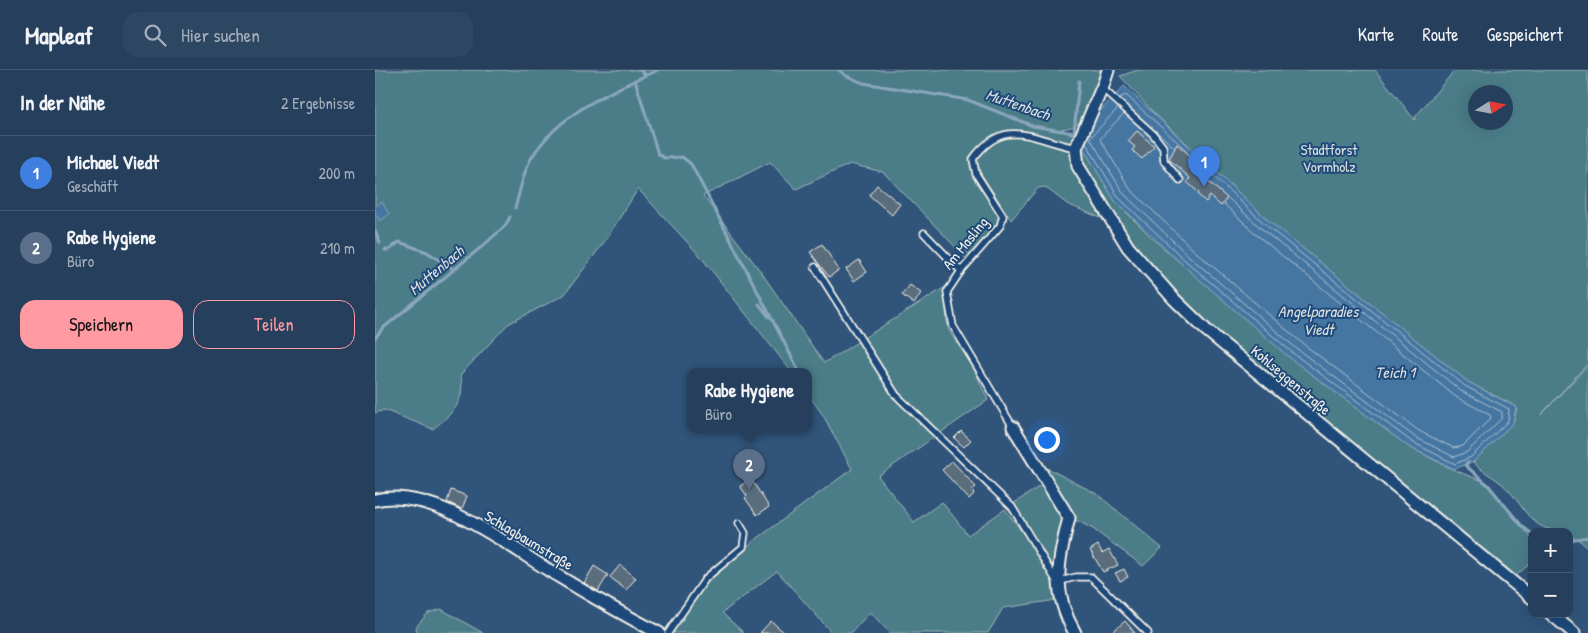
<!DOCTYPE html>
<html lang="de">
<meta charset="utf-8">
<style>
body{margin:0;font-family:"Patrick Hand",sans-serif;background:#2d4662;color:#f1f3f6}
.controls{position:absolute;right:15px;bottom:15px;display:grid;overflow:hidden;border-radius:10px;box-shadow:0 5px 20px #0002}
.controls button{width:45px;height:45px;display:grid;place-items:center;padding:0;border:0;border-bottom:1px solid #425872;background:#253f5c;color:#f1f3f6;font:25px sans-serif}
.compass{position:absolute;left:1093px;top:15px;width:45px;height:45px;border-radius:50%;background:#253f5c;box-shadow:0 5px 20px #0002;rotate:79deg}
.you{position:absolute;left:671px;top:369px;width:18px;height:18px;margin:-12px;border:4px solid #fff;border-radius:50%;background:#1a73e8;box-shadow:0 0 0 8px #1a73e833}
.badge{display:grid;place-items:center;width:32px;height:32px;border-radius:50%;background:#ff9aa2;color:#fff;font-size:16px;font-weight:700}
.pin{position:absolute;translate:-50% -41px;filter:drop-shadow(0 1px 2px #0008)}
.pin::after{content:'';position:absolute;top:26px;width:18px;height:15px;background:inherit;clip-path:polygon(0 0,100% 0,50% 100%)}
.popup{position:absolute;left:312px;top:298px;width:125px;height:65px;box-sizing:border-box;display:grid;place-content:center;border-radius:10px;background:#253f5c;filter:drop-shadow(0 1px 4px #0005);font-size:16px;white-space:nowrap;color:#a3afbb}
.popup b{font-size:19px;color:#f1f3f6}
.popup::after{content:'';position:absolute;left:50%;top:100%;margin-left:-10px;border:10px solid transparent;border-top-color:#253f5c}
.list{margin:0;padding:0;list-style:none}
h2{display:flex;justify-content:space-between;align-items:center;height:65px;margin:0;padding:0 20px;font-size:21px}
h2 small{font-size:16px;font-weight:400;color:#a3afbb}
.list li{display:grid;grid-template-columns:32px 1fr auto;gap:15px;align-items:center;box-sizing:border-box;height:75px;padding:0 20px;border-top:1px solid #425872}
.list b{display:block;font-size:19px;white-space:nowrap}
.list p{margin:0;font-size:16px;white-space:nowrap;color:#a3afbb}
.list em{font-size:16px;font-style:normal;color:#a3afbb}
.actions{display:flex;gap:10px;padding:15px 20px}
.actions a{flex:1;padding:11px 0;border:1px solid #ff9aa2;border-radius:15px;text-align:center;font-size:18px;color:#ff9aa2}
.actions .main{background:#ff9aa2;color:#111}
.icon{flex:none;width:28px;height:28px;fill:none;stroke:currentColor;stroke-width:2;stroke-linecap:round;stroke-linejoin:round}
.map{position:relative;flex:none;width:1213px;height:563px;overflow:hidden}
header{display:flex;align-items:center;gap:30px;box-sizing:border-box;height:70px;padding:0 25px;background:#253f5c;border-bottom:1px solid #425872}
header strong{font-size:24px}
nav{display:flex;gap:28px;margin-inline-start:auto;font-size:18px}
.search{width:350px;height:45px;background:#2d4662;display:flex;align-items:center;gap:12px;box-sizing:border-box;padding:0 18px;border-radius:15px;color:#a3afbb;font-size:19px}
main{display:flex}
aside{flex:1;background:#253f5c}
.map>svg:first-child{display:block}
</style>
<header>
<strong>Mapleaf</strong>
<div class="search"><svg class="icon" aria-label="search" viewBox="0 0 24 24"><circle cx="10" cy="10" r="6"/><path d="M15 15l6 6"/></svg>Hier suchen</div>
<nav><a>Karte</a><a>Route</a><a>Gespeichert</a></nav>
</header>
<main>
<aside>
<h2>In der Nähe<small>2 Ergebnisse</small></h2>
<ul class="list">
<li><span class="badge" style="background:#3f7fe0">1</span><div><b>Michael Viedt</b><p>Geschäft</p></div><em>200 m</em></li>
<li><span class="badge" style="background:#5c6f8a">2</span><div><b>Rabe Hygiene</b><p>Büro</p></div><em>210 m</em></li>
</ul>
<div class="actions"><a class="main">Speichern</a><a>Teilen</a></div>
</aside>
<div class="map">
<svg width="1213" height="563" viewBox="0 0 1213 563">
<rect width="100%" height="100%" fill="#31547a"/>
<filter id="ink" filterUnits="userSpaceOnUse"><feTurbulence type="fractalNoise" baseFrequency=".02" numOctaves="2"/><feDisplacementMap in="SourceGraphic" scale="10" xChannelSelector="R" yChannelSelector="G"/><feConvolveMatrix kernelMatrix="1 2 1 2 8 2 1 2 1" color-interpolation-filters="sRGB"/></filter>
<g filter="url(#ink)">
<!-- green -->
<g fill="#4c7d88" stroke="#a0b7b8" fill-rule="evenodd">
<path d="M0,0H728C719,26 717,57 686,59L701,66L740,131L776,167L915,288L1034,377L1079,400L1113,413L1157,469V492L1138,508L857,277L790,211L733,151L692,134L670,117L663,118L636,150L598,91V108L623,143V152L592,189L508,102L475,94L421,119L395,92L328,126L386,202L449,293L572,216L569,223L573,259L599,299L613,330L503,406L539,452L567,432L593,465L630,439L664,485L677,507L682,530L628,538L613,563H515L495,542L476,563H457L402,501L347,543L369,563H299L298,558L333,509L376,473L477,399L448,345L433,324V301H416L326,187L263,119L230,171L189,225L133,254L86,304C90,334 79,341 58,359L9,340L0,343Z"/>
<path d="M763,0H1000L1040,50V47L1080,0H1213V293L1166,345L1213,295V478L1204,470L1194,466V462C1151,462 1152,435 1126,413C1116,405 1106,401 1098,392L1138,353L1142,337L1093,312L895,152L779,43L745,6ZM1100,22H1130V52H1100Z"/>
<polygon points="672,398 722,424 787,478 768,496 718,459 693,446 679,499 638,434 677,408"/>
<polygon points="66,539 108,563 42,563 41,557 53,543"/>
</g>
<!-- water -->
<g fill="#4576a2" stroke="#8ba7be">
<polygon points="749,16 895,152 1093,312 1141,337 1138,353 1098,392 1079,399 1034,377 915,288 809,196 740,131 701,66"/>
<polygon points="7,132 14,144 5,151 0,143 0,136"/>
</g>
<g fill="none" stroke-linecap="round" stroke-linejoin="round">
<!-- shore -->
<g stroke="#aec0cc" stroke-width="1">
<polyline points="744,28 751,25 810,79"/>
<polyline points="749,33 799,77"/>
<polyline points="743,38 715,68 749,124 816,188 922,279 1040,367 1079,387 1092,382 1127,348 1127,342 1086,321 888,160 853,128"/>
<polyline points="749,43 725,69 755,119 821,182 927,273 1044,361 1079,378 1088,376 1116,348 1115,345 1081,327 883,166 849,134"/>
<polyline points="711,73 744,128 812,192 919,284 1037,372 1080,394 1096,387 1133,351 1134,339 1090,316 892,156 833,101"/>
</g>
<!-- stream -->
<g stroke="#8ba7be" stroke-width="3">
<polyline points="265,0 271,5"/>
<polyline points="464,0 470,5 488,13 593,30 658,56 699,63 704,11"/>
<polyline points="260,10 283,84 289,88 307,87 316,94 424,301"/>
<path d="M140,138C145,122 148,101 157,87C184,43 238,20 283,0"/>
<polyline points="0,161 5,173"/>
<polyline points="10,180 14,180 24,172 52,182 78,199"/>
<polyline points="384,234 394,247"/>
<polyline points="0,268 7,259 110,174 130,156 135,147"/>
<polyline points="1093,392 1090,395 1113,415 1147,456 1157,464"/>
<polyline points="1194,470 1213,467"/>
</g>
</g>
<!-- building -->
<g fill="#5a6d7b" stroke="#f4f1e8">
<polygon points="762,61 779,76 767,89 757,80 760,77 753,71"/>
<polygon points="802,74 832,100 827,106 852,128 846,136 835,126 831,132 823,125 824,123 812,112 815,108 794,89"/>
<polygon points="502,115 525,134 517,145 494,125"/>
<polygon points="447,174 464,200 454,207 435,182"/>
<polygon points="484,190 492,202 479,211 471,199"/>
<polygon points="535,215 546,223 539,234 527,225"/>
<polygon points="586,361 596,370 589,377 579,368"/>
<polygon points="577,391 601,417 597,420 599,424 594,429 567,400"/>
<polygon points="376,409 394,437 382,445 370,428 372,426 365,416"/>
<polygon points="76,420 92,426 87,439 72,432"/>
<polygon points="723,475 727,483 734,479 743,495 728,502 715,480"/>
<polygon points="245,495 261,508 251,520 235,507"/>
<polygon points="219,496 233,505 223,521 209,513"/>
<polygon points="749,499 753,507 745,511 740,503"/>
<polygon points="396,551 410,563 385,563"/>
<polygon points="750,551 760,563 736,563"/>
</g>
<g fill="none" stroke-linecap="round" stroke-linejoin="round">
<!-- service casing -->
<g stroke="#f4f1e8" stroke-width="9">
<g id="service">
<polyline points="727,18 778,64 788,77 789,91 805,110"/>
<polyline points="549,163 586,201"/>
<polyline points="440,197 521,325 637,437 682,512 701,507 716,507 773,563"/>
<path d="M638,357L578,256L572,222L586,201L625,156L628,146L601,104L598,89C630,45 658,70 701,78"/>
<polyline points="293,563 331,508 368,477 370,463 364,453"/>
</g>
</g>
<!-- minor casing -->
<g stroke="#f4f1e8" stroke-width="15">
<g id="minor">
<polyline points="733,0 729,13 701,78 703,96 753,177 799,229 831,260 1157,528"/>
<path d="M638,357L694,448C683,492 676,521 700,563"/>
<path d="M0,430C58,417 128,472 175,501C211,523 247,544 284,563"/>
<polyline points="1176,544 1199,563"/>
</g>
</g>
<!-- service -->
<use href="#service" stroke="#1f4a7a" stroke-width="5.5"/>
<!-- minor -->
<use href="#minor" stroke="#1f4a7a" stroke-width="11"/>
</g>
</g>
<g text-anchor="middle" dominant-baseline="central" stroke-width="4" stroke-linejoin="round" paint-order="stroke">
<!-- park labels -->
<g font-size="15" fill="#dbe0da" stroke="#1f4a7a">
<text x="954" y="79">Stadtforst<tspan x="954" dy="17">Vormholz</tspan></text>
</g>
<!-- street labels -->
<g font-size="15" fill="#f4f1e8" stroke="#1f4a7a">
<text transform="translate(590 173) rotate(-51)">Am Masling</text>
<text transform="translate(916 310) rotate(40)">Kohlseggenstraße</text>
<text transform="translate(154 470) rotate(31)">Schlagbaumstraße</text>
</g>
<!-- water labels -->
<g font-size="16" font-style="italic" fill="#dadfde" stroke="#1f4a7a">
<text transform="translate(643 34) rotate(19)">Muttenbach</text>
<text transform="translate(61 200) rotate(-40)">Muttenbach</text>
<text x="943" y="241">Angelparadies<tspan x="943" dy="18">Viedt</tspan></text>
<text x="1020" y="302">Teich 1</text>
</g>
</g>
</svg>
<div class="controls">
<button>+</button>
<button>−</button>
</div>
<svg class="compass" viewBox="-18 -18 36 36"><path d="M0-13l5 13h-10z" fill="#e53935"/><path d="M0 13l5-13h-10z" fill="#a3afbb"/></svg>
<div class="you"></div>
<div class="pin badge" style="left:829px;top:117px;background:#3f7fe0">1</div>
<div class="pin badge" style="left:374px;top:420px;background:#5c6f8a">2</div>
<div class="popup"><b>Rabe Hygiene</b>Büro</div>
</div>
</main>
